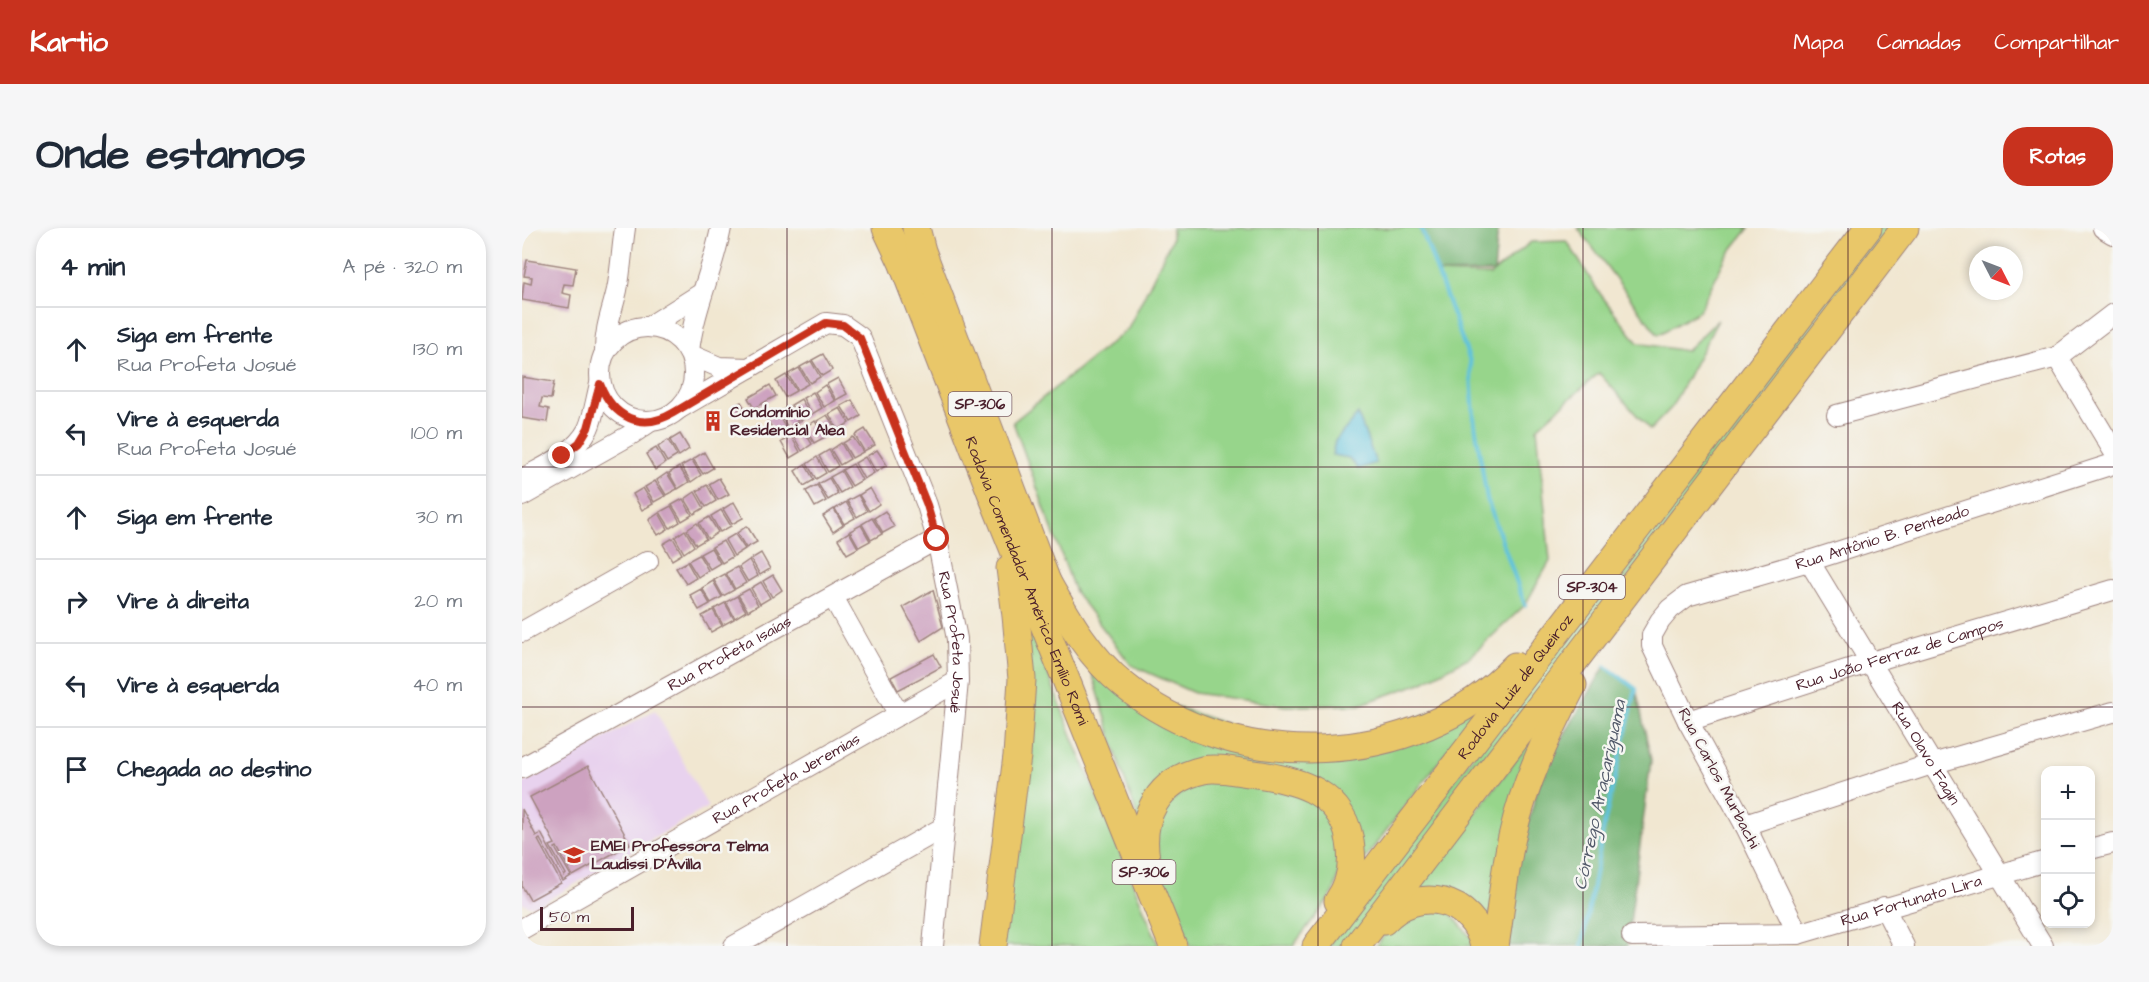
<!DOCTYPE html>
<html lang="pt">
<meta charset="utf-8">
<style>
body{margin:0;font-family:"Architects Daughter",sans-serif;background:#f6f6f7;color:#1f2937}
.controls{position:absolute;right:18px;bottom:18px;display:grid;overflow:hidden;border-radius:12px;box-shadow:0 3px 9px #0003}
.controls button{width:54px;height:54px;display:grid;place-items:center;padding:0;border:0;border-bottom:2px solid #e0e1e3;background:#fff;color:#1f2937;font:30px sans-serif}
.compass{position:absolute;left:1447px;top:18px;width:54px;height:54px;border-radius:50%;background:#fff;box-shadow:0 3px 9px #0003;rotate:132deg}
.scale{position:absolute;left:18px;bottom:15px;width:94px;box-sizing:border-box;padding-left:6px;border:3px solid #4a1f2b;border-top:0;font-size:16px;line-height:21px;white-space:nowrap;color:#4a1f2b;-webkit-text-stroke:4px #f6f6f2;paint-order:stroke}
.stop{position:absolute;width:18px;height:18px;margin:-14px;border:4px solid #c8321e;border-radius:50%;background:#fff}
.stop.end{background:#c8321e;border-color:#fff;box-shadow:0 2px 6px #0008}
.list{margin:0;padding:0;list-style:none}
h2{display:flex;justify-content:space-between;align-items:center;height:78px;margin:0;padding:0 24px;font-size:26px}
h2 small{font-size:20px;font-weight:400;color:#747a83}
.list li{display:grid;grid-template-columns:39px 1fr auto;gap:18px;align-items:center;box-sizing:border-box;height:84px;padding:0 24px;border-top:2px solid #e0e1e3}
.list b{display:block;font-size:22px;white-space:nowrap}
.list p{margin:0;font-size:20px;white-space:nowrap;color:#747a83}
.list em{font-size:20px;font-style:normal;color:#747a83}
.icon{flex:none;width:33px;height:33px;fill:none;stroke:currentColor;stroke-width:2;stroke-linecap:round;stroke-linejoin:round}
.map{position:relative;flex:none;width:1591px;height:718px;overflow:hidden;border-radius:24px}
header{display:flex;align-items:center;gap:36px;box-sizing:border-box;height:84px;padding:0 30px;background:#c8321e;color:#fff}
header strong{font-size:28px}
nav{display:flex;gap:33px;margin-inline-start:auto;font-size:21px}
.intro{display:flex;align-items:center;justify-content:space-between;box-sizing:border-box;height:144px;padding:0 36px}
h1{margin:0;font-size:42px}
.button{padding:15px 27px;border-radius:24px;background:#c8321e;color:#fff;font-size:21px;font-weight:700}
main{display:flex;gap:36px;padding:0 36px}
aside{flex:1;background:#fff;border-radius:24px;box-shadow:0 3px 9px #0003}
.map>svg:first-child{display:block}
</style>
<header>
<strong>Kartio</strong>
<nav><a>Mapa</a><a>Camadas</a><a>Compartilhar</a></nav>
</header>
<div class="intro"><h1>Onde estamos</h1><a class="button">Rotas</a></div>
<main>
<aside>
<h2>4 min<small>A pé · 320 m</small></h2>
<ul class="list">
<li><svg class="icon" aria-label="ahead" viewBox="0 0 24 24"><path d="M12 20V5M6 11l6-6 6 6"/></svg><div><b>Siga em frente</b><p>Rua Profeta Josué</p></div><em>130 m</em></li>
<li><svg class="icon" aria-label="left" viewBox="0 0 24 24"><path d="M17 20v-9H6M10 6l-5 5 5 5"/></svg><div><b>Vire à esquerda</b><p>Rua Profeta Josué</p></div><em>100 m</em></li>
<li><svg class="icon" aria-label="ahead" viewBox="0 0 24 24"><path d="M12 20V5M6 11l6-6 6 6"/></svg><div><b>Siga em frente</b></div><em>30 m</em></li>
<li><svg class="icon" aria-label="right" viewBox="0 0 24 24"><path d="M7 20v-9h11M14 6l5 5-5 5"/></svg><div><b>Vire à direita</b></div><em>20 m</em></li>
<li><svg class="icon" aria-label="left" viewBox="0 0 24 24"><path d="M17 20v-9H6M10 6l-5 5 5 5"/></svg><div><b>Vire à esquerda</b></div><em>40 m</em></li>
<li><svg class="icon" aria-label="arrive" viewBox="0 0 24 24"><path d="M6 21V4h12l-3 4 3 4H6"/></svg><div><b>Chegada ao destino</b></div></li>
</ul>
</aside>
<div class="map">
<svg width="1591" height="718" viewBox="0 0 1591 718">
<rect width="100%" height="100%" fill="#f6f6f2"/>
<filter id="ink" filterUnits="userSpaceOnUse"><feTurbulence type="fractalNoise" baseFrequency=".0167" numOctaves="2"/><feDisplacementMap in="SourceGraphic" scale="12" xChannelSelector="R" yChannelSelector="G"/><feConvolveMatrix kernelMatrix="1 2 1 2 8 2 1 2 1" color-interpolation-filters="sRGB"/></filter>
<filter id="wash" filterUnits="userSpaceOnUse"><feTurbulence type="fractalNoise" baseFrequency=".008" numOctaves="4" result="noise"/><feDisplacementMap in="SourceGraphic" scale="24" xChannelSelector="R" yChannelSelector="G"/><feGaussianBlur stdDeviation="1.35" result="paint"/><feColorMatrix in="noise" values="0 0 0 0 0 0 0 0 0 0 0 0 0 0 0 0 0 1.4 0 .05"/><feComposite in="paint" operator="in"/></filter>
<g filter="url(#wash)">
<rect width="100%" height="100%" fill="#f1e7d1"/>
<!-- built -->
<polygon fill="#e8d2ee" points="133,482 186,579 17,677 8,678 0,675 0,556"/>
<!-- green -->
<g fill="#97d58b" stroke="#707a5b" stroke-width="1.5">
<polygon points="650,0 900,0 917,45 968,47 1009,14 1045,13 1076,63 1116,115 1164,123 1196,92 1149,180 1128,202 1077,145 1015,200 1028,333 1003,377 948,429 899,455 837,477 764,478 672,465 609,437 553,364 491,194 606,101 650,11"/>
<polygon points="1056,0 1227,0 1204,29 1177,83 1136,107"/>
<polygon points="1356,0 1373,0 825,718 805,718"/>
<polygon points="497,371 554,518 637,718 479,718"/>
<polygon points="566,431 596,459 790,525 970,464 835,641 822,580 700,534 618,596 599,541"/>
<polygon points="1025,489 967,697 893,663 1000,524 1001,519"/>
<polygon points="678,548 794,570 822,621 812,664 771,718 668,718 627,621 631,590"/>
<polygon points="890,682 927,683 956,718 854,718 876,689"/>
</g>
<!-- forest -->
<g fill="#79b677" stroke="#626a51" stroke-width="1.5">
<polygon points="897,0 976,0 972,44 917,45"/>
<polygon points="1083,438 1114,461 1129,532 1105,718 978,718 985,673 1020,544"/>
</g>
<!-- water -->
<polygon fill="#5ec2dc" stroke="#547084" stroke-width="1.5" points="836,186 854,235 836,241 827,230 810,227 813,213"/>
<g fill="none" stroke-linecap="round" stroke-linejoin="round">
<!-- stream -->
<g stroke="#5ec2dc" stroke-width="4">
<polyline points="899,0 948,133 952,190 965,271 1003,377"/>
<polyline points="1060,718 1083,592 1114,461 1083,438"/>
</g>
</g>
<g id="blocks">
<!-- building -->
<g fill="#cda2c0">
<polygon points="5,32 54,40 51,57 42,56 40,65 49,67 47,80 0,72 2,54 9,56 10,49 2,48"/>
<polygon points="301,126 310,142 300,148 290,132"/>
<polygon points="289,133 298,149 288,155 278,139"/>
<polygon points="277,140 286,156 275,162 266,146"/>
<polygon points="264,147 274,163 263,169 254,153"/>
<polygon points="0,149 32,154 29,171 20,170 18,179 27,181 25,194 0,190"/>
<polygon points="316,150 325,166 314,172 305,156"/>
<polygon points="248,157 254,168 232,180 226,170"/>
<polygon points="303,157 313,173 302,179 293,164"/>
<polygon points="291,164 300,180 290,186 281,170"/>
<polygon points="279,171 288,187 278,193 269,177"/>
<polygon points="330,172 339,188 329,194 319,178"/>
<polygon points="219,174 222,179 217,181 219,184 215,186 211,178"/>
<polygon points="267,178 276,194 266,200 257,184"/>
<polygon points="318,180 327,195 316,202 307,186"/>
<polygon points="255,185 264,201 254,207 245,191"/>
<polygon points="192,186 197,195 190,199 185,190"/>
<polygon points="305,187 315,202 304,208 295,193"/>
<polygon points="293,193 303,209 292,215 283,200"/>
<polygon points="281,201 290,216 280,223 271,207"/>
<polygon points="343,201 353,217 342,223 333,207"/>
<polygon points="158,206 167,221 157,228 148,212"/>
<polygon points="269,208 278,224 268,230 259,214"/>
<polygon points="331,209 341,224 330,230 321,215"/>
<polygon points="146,212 155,228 145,234 136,219"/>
<polygon points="319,215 328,231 318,237 309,222"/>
<polygon points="134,220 143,235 133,242 124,226"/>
<polygon points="307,222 316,238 306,244 297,228"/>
<polygon points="355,222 365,237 354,244 345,228"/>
<polygon points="182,224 191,240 181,246 171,231"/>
<polygon points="295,229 304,245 294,251 285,236"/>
<polygon points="343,229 352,245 342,251 333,235"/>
<polygon points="170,232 179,247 169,254 159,238"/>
<polygon points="283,236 292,252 282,258 273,243"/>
<polygon points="331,236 340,252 330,258 320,242"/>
<polygon points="157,239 167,254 156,261 147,245"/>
<polygon points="319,243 328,259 318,265 308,249"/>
<polygon points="145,245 155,261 144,267 135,252"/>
<polygon points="197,250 207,266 196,272 187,256"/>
<polygon points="307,250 316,266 306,272 296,256"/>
<polygon points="133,253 143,268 132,274 123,259"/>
<polygon points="185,257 194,273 184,279 175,263"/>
<polygon points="295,257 304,273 293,279 284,263"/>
<polygon points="121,260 131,276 120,282 111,266"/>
<polygon points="348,260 357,276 347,283 337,267"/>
<polygon points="173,264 182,280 172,286 163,271"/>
<polygon points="336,267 345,283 335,289 325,273"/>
<polygon points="161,271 170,287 160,293 150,277"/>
<polygon points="212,274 221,290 210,296 201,281"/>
<polygon points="324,274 333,290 322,296 313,281"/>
<polygon points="149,278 158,294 148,300 138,284"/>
<polygon points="312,281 321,297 311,304 301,288"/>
<polygon points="199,282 209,298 198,304 189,288"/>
<polygon points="363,283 372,299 361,305 352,290"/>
<polygon points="137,285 146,301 136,307 127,292"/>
<polygon points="187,289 196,304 186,311 177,295"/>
<polygon points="350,290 360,306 349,312 340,296"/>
<polygon points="175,295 184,311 174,317 165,302"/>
<polygon points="339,297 348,313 337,319 328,303"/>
<polygon points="225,298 235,314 224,320 215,305"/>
<polygon points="163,302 172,318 162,325 153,309"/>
<polygon points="327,304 336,320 325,326 316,311"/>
<polygon points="213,306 223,321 212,328 203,312"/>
<polygon points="151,310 160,326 150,332 141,316"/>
<polygon points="201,313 210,329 200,335 190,319"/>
<polygon points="189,320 198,335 188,341 178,326"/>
<polygon points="239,325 248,341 238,347 229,331"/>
<polygon points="177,327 186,342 176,349 166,333"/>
<polygon points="227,332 236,348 226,354 217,339"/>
<polygon points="165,334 174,350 164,356 154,340"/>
<polygon points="215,339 224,355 213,361 204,345"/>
<polygon points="203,346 212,362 201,368 192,352"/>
<polygon points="251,347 260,362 250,369 241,353"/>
<polygon points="191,353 200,369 189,375 180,360"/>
<polygon points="239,354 248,370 238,376 229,360"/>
<polygon points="179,361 188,376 177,382 168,367"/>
<polygon points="227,361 236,377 226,383 216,367"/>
<polygon points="411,362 421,399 399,413 381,379"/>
<polygon points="215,368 224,383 213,390 204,374"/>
<polygon points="203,375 212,391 201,397 192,381"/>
<polygon points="191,382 200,398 189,404 180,388"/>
<polygon points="412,426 419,439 376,462 369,449"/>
<polygon points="66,538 108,616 51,648 35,619 33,620 49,648 41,653 18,611 16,612 39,655 8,672 0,658 0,581 14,608 19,605 42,648 44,646 28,618 33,616 8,569"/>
</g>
</g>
</g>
<g filter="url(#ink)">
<use href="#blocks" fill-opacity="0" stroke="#9e837e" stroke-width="1.5"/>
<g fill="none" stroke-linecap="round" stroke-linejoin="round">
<!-- minor casing -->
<g stroke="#9e837e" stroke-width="22">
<g id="minor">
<polyline points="1581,0 1591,6"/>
<polyline points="128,98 180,65"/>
<circle cx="125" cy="146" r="47"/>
<path d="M83,123C83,99 90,84 95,62C99,42 100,20 103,0"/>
<path d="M167,123C172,80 191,42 199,0"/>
<polyline points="169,127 197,139 227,140"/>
<polyline points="1535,129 1591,222"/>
<path id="s1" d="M158,180L304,95L321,97L338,109L405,277L415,311L435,411L436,453L411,718"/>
<polyline points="1315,187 1535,129 1591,86"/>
<path d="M0,251C23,238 53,226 66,201C72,188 74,171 78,156"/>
<polyline points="0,268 110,206 129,193"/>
<path id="s2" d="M1287,333L1521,718"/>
<polyline points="311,369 377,487"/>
<polyline points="0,404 126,333"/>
<path id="s3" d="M1166,493L1349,434L1591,362"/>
<path id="s4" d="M0,540L415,311"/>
<polyline points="1223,597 1410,536 1591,484"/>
<polyline points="1568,621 1591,615"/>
<polyline points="1362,679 1382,718"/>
<path id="s5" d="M0,701L436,453"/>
<path id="s6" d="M1276,706L1223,597L1166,493L1130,418V407L1138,393L1148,381L1165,368L1287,333L1591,236"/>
<path id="s7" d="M1110,708L1276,706L1524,633"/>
<polyline points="212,718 422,599"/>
</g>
</g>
<!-- highway casing -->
<g stroke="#9e837e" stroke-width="29">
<g id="highway">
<path id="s8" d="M364,0L380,34L475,280L651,718"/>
<polyline points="394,0 400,23 530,367"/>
<path d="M524,352C546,391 567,429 602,457C712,548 894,542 993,438"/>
<path d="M624,631C617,588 636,552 681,542C695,539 712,543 726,545C775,551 824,563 829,621C831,640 827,658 816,673"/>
<path d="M862,693C896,656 951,670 962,718"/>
<polyline points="471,718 495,528 500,451 494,388 488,340"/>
<path id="s9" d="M794,718L1346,0"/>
<polyline points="835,718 1383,0"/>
<path d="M973,718C979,682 982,645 990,609C1002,556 1026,505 1051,457"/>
</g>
</g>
<!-- minor -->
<use href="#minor" stroke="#fff" stroke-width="20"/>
<!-- highway -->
<use href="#highway" stroke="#e9c769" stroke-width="27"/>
</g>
</g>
<g fill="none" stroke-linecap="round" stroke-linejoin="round" filter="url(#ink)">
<!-- route -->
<path stroke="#c8321e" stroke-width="8" d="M40,228L57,215L66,200L78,156C91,189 119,204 151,185L304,95L321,97L338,110L405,277L415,311"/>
</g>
<!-- grid -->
<path fill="none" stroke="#4a1f2b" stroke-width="1.5" stroke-opacity="0.55" d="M265,0V718M530,0V718M796,0V718M1061,0V718M1326,0V718M0,239H1591M0,479H1591"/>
<!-- icons -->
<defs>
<g id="building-bare" transform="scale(1.62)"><path d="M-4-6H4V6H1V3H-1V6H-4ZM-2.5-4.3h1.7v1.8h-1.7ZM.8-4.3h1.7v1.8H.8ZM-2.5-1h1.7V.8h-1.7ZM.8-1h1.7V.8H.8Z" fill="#c8321e" stroke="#f6f6f2" stroke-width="2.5" paint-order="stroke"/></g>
<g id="school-bare" transform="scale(1.62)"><path d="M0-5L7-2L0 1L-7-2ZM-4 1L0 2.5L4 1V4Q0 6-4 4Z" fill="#c8321e" stroke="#f6f6f2" stroke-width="2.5" paint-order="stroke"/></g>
</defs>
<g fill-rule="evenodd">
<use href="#building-bare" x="191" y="193"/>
<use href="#school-bare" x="52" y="627"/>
</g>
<g text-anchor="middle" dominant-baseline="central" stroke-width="5" stroke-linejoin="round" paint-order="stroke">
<!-- shield labels -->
<g fill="#f6f6f2" stroke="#7e6067" stroke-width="1.5">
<rect x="426.5" y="164" width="63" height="24" rx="4.5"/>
<rect x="1037" y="347" width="66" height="24" rx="4.5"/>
<rect x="590.5" y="632" width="63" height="24" rx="4.5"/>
</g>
<g font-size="15" font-weight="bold" fill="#4a1f2b">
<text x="458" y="176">SP-306</text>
<text x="1070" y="359">SP-304</text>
<text x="622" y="644">SP-306</text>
</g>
<!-- poi labels -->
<g font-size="16" font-weight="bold" fill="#4a1f2b" stroke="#f6f6f2" text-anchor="start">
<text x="208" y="184">Condomínio<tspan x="208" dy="18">Residencial Alea</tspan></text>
<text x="69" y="618">EMEI Professora Telma<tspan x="69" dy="18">Laudissi D'Ávilla</tspan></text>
</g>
<!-- street labels -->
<g font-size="16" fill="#4a1f2b" stroke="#f6f6f2">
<text stroke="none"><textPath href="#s6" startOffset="591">Rua Antônio B. Penteado</textPath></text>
<text stroke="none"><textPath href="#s8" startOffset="380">Rodovia Comendador Américo Emílio Romi</textPath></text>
<text stroke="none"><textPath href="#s1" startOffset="528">Rua Profeta Josué</textPath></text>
<text stroke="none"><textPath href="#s4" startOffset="237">Rua Profeta Isaías</textPath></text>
<text stroke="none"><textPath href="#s3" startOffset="222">Rua João Ferraz de Campos</textPath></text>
<text stroke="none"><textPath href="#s9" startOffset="327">Rodovia Luiz de Queiroz</textPath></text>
<text stroke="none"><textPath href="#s2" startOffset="225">Rua Olavo Fagin</textPath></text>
<text stroke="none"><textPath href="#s5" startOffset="304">Rua Profeta Jeremias</textPath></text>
<text transform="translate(1197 550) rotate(62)">Rua Carlos Murbachi</text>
<text stroke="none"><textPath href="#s7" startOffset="284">Rua Fortunato Lira</textPath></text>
</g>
<!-- water labels -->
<g font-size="18" font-style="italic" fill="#515869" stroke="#f6f6f2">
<text transform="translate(1078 567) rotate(-78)">Córrego Araçariguama</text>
</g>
</g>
</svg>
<div class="controls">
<button>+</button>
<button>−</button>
<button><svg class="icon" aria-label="locate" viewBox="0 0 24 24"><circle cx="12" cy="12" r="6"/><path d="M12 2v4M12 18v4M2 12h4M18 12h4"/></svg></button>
</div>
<svg class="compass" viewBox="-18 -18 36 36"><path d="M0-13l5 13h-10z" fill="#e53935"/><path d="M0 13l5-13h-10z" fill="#747a83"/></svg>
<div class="scale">50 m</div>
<div class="stop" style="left:415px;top:311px"></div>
<div class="stop end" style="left:40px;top:228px"></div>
</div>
</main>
